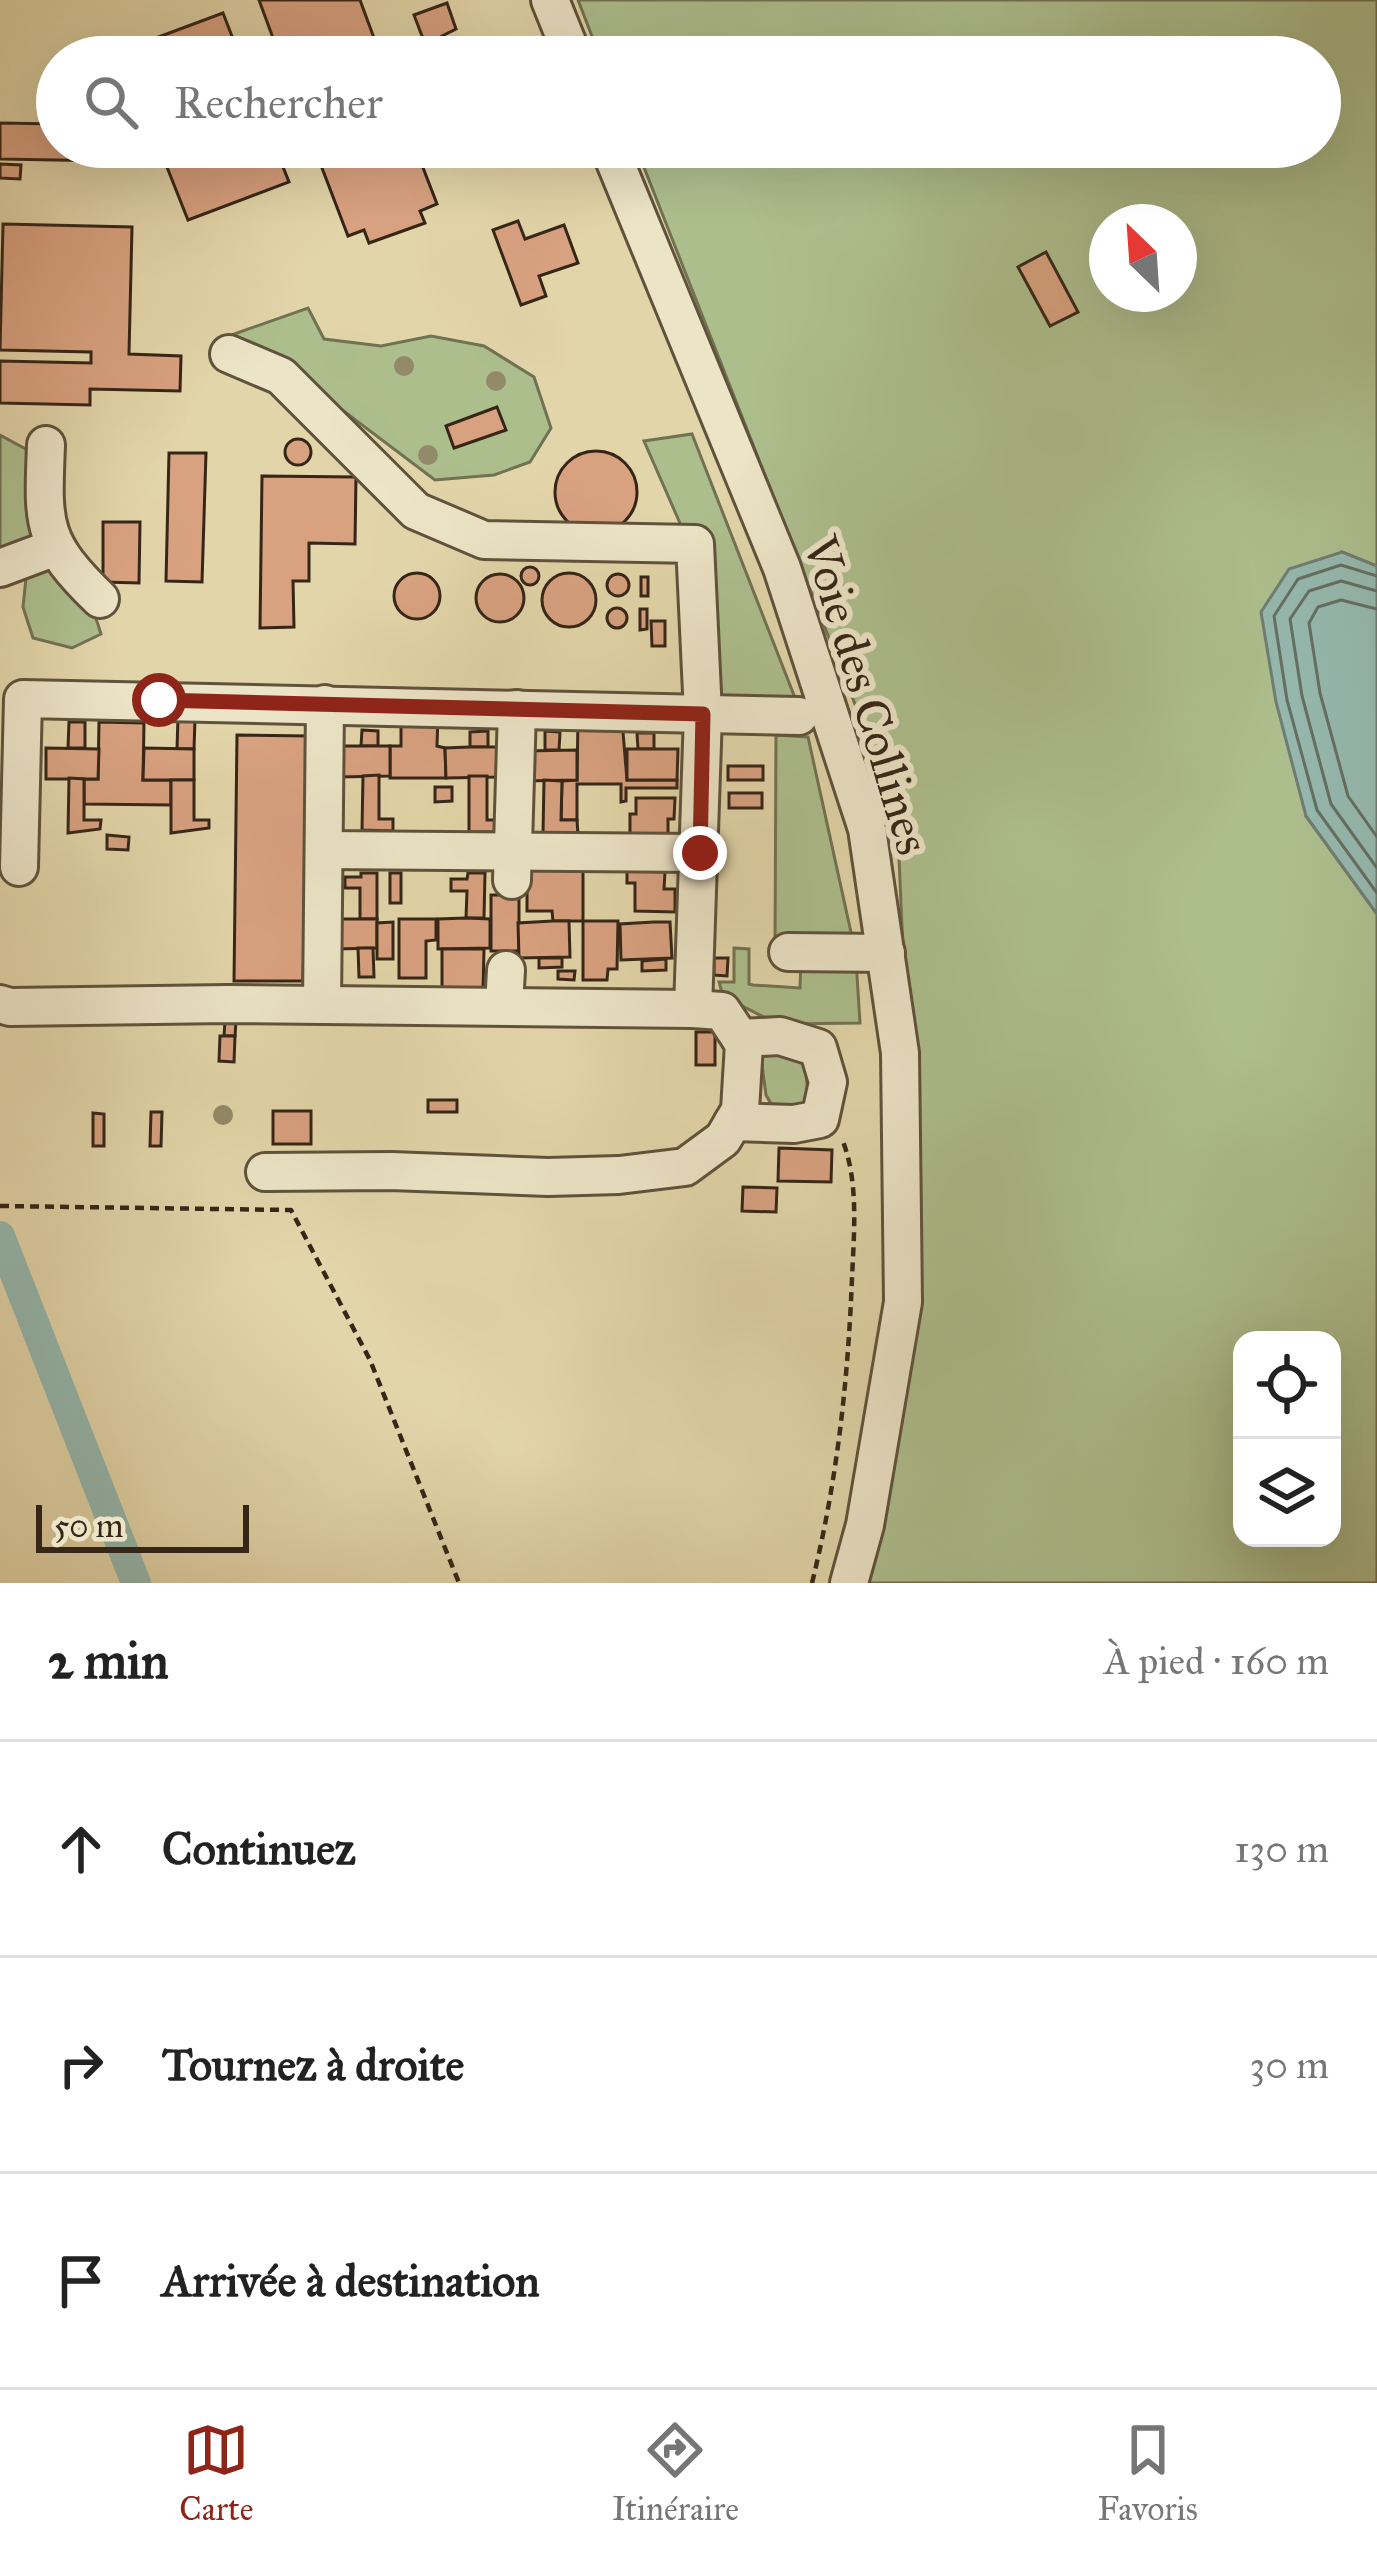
<!DOCTYPE html>
<html lang="fr">
<meta charset="utf-8">
<style>
body{margin:0;font-family:"IM FELL Great Primer",serif;background:#f6f6f6;color:#222}
.controls{position:absolute;right:36px;bottom:36px;display:grid;overflow:hidden;border-radius:24px;box-shadow:0 12px 48px #0002}
.controls button{width:108px;height:108px;display:grid;place-items:center;padding:0;border:0;border-bottom:3px solid #e0e0e0;background:#fff;color:#222;font:60px sans-serif}
.compass{position:absolute;left:1089px;top:204px;width:108px;height:108px;border-radius:50%;background:#fff;box-shadow:0 12px 48px #0002;rotate:335deg}
.scale{position:absolute;left:36px;bottom:30px;width:213px;box-sizing:border-box;padding-left:12px;border:6px solid #352617;border-top:0;font-size:33px;line-height:42px;white-space:nowrap;color:#352617;-webkit-text-stroke:9px #ece4c7;paint-order:stroke}
.stop{position:absolute;width:36px;height:36px;margin:-27px;border:9px solid #8f2418;border-radius:50%;background:#fff}
.stop.end{background:#8f2418;border-color:#fff;box-shadow:0 3px 12px #0008}
.list{margin:0;padding:0;list-style:none}
h2{display:flex;justify-content:space-between;align-items:center;height:156px;margin:0;padding:0 48px;font-size:51px}
h2 small{font-size:39px;font-weight:400;color:#767676}
.list li{display:grid;grid-template-columns:78px 1fr auto;gap:36px;align-items:center;box-sizing:border-box;height:216px;padding:0 48px;border-top:3px solid #e0e0e0}
.list b{display:block;font-size:45px;white-space:nowrap}
.list em{font-size:39px;font-style:normal;color:#767676}
.icon{flex:none;width:66px;height:66px;fill:none;stroke:currentColor;stroke-width:2;stroke-linecap:round;stroke-linejoin:round}
.map{position:relative;flex:none;width:1377px;height:1583px;overflow:hidden}
.search{position:absolute;background:#fff;box-shadow:0 12px 48px #0002;left:36px;right:36px;top:36px;height:132px;display:flex;align-items:center;gap:30px;box-sizing:border-box;padding:0 42px;border-radius:66px;color:#767676;font-size:45px}
.sheet{height:804px;background:#fff}
nav{display:flex;justify-content:space-around;align-items:center;box-sizing:border-box;height:168px;border-top:3px solid #e0e0e0;background:#fff;font-size:33px;color:#767676}
nav a{display:grid;justify-items:center;gap:6px}
nav .on{color:#8f2418}
.map>svg:first-child{display:block}
</style>
<div class="map">
<svg width="1377" height="1583" viewBox="0 0 1377 1583">
<rect width="100%" height="100%" fill="#e2d5a9"/>
<filter id="stains"><feTurbulence type="fractalNoise" baseFrequency=".00167" numOctaves="4"/><feColorMatrix values="0 0 0 0 .2 0 0 0 0 .09 0 0 0 0 .02 0 0 0 .5 -.17"/></filter>
<radialGradient id="worn" r=".72"><stop offset=".6" stop-color="#630" stop-opacity="0"/><stop offset="1" stop-color="#630" stop-opacity=".3"/></radialGradient>
<!-- green -->
<g fill="#adbe8d" stroke="#717252" stroke-width="3" fill-rule="evenodd">
<path d="M578,0H1377V566L1342,552L1306,816L1377,914V1583H866L913,1184L897,811L636,147H1320V57H600ZM1107,222H1179V294H1107ZM1242,1340H1332V1538H1242Z"/>
<polygon points="308,308 324,339 381,346 431,336 484,346 534,377 551,428 530,462 494,475 435,480 264,351 240,345 234,334"/>
<polygon points="692,434 797,703 713,701 705,530 683,530 644,441"/>
<polygon points="0,435 33,453 51,516 21,548 0,550"/>
<polygon points="52,559 91,603 101,634 72,648 33,638 23,607 27,568"/>
<polygon points="776,735 808,737 854,946 775,944"/>
<polygon points="734,948 749,949 749,984 753,985 800,988 801,957 856,960 860,1023 777,1024 723,996 719,982 734,982"/>
<polygon points="779,1048 805,1065 809,1101 799,1111 774,1109 766,1095 760,1050"/>
</g>
<!-- water -->
<polygon fill="#95b8ae" stroke="#6f7e72" stroke-width="3" points="1342,552 1377,566 1377,914 1306,816 1276,702 1261,612 1289,569"/>
<g fill="none" stroke-linecap="round" stroke-linejoin="round">
<!-- shore -->
<g stroke="#656f62" stroke-width="3">
<polyline points="1377,576 1341,565 1298,579 1274,616 1287,700 1317,810 1377,893"/>
<polyline points="1377,591 1341,581 1309,591 1290,619 1302,696 1331,804 1377,868"/>
<polyline points="1377,609 1341,600 1318,607 1309,623 1320,693 1348,796 1377,837"/>
</g>
<!-- canal -->
<polyline stroke="#95b8ae" stroke-width="30" points="0,1236 136,1583"/>
</g>
<!-- building -->
<g fill="#d8a180" stroke="#352617" stroke-width="3">
<polygon points="259,0 360,0 381,57 280,57"/>
<polygon points="447,3 456,29 442,36 450,57 430,57 414,15"/>
<polygon points="223,13 240,57 123,57 121,51"/>
<polygon points="0,123 57,124 57,147 111,147 110,161 0,159"/>
<polygon points="159,147 275,147 289,182 188,220"/>
<polygon points="314,147 415,147 437,204 420,211 425,223 369,243 364,230 348,236"/>
<polygon points="0,164 21,165 20,179 0,178"/>
<polygon points="518,221 525,239 564,225 578,263 539,276 546,296 521,305 493,230"/>
<polygon points="3,224 132,227 129,354 181,356 180,391 90,389 90,405 0,403 0,361 91,363 91,352 0,350"/>
<polygon points="1046,252 1078,312 1050,326 1018,267"/>
<polygon points="497,407 506,430 454,448 446,426"/>
<circle cx="298" cy="452" r="13"/>
<circle cx="596" cy="492" r="41"/>
<polygon points="169,453 206,453 202,582 166,581"/>
<polygon points="262,476 356,477 355,544 309,543 309,581 293,581 294,627 260,628"/>
<polygon points="103,522 140,522 139,583 103,582"/>
<circle cx="530" cy="576" r="9"/>
<circle cx="417" cy="596" r="23"/>
<circle cx="569" cy="600" r="27"/>
<circle cx="618" cy="585" r="11"/>
<circle cx="500" cy="598" r="24"/>
<rect x="641" y="577" width="7" height="19"/>
<circle cx="617" cy="618" r="10"/>
<polygon points="640,609 647,609 647,629 640,630"/>
<polygon points="651,621 665,621 665,646 652,646"/>
<polygon points="401,715 438,716 437,746 445,748 446,778 390,778 390,746 401,746"/>
<polygon points="178,718 195,719 194,749 177,749"/>
<polygon points="578,719 622,720 627,780 677,780 677,788 626,788 626,801 621,802 621,784 577,784 577,820 561,820 562,781 577,780"/>
<polygon points="69,722 85,722 85,748 68,748"/>
<polygon points="99,722 144,723 143,780 171,780 171,805 84,804 84,779 98,779"/>
<polygon points="362,730 378,731 378,746 361,746"/>
<polygon points="488,731 488,747 470,747 470,732"/>
<polygon points="545,731 560,732 559,750 545,750"/>
<polygon points="637,733 654,733 654,749 638,749"/>
<polygon points="237,735 309,736 303,981 234,981"/>
<polygon points="338,746 390,746 390,776 338,777"/>
<polygon points="470,747 497,747 497,777 446,778 445,748"/>
<polygon points="46,748 99,749 98,779 46,779"/>
<polygon points="144,748 194,749 194,780 143,780"/>
<polygon points="627,749 678,749 677,780 627,780"/>
<polygon points="577,750 577,780 525,781 524,751"/>
<rect x="728" y="766" width="35" height="14"/>
<polygon points="379,775 379,819 393,819 393,831 362,830 363,776"/>
<polygon points="469,776 487,776 487,820 501,820 501,832 469,832"/>
<polygon points="69,778 84,779 84,820 101,820 100,829 68,833"/>
<polygon points="171,780 194,780 194,820 209,820 209,828 171,833"/>
<polygon points="544,780 562,781 561,820 577,820 578,835 543,834"/>
<polygon points="435,787 452,787 452,801 435,802"/>
<rect x="729" y="793" width="33" height="15"/>
<polygon points="636,798 675,798 674,819 668,819 668,841 630,841 630,814 636,814"/>
<polygon points="107,835 129,837 128,850 107,849"/>
<polygon points="583,869 583,921 553,921 552,911 527,911 527,870"/>
<polygon points="627,871 665,872 664,889 675,889 675,912 635,911 635,883 627,883"/>
<polygon points="361,873 377,873 377,919 360,919 360,888 345,888 345,877 361,877"/>
<rect x="390" y="873" width="11" height="30"/>
<polygon points="468,873 485,873 484,918 466,918 467,891 451,891 451,879 467,879"/>
<rect x="491" y="895" width="28" height="56"/>
<polygon points="466,918 490,919 490,948 438,949 438,919"/>
<polygon points="337,919 377,919 377,948 337,949"/>
<polygon points="399,919 436,919 436,940 426,941 426,978 399,978"/>
<polygon points="553,921 569,921 570,957 519,958 518,923"/>
<polygon points="583,921 618,921 617,969 608,969 607,980 583,980"/>
<polygon points="393,922 393,959 377,959 377,923"/>
<polygon points="654,922 670,922 672,958 621,960 620,924"/>
<polygon points="358,948 373,948 374,977 359,977"/>
<polygon points="442,949 484,949 483,991 442,991"/>
<polygon points="539,958 562,958 562,967 539,968"/>
<polygon points="714,958 728,958 727,976 714,975"/>
<polygon points="666,959 666,970 642,971 642,961"/>
<polygon points="558,971 575,971 574,980 558,979"/>
<polygon points="225,1021 236,1021 235,1036 224,1036"/>
<rect x="696" y="1032" width="19" height="33"/>
<polygon points="220,1036 235,1036 234,1062 219,1061"/>
<rect x="428" y="1100" width="29" height="12"/>
<rect x="273" y="1111" width="38" height="33"/>
<polygon points="151,1112 162,1112 161,1146 150,1146"/>
<polygon points="93,1113 104,1114 104,1146 93,1146"/>
<polygon points="779,1148 832,1150 831,1182 778,1181"/>
<polygon points="743,1187 777,1188 776,1212 742,1211"/>
</g>
<g fill="none" stroke-linecap="round" stroke-linejoin="round">
<!-- minor casing -->
<g stroke="#60523c" stroke-width="42">
<g id="minor">
<polyline points="550,0 573,57"/>
<polyline points="609,147 782,568 867,829 900,1053 903,1302 865,1525 849,1583"/>
<polyline points="229,354 281,376 416,511 484,540 695,544 703,714 693,1009"/>
<path d="M46,445C43,523 40,541 100,599"/>
<polyline points="0,568 56,547"/>
<polyline points="325,850 700,853"/>
<polyline points="19,867 23,699 799,716"/>
<polyline points="512,880 517,709"/>
<polyline points="788,952 886,953"/>
<polyline points="0,1004 10,1007 228,1004 693,1009 722,1011 744,1044 740,1110 723,1139 685,1167 619,1175 548,1177 391,1171 265,1172"/>
<polyline points="322,1005 325,704"/>
<polyline points="504,1006 506,970"/>
<polyline points="733,1122 794,1124 820,1119 828,1082 818,1048 780,1036 740,1038"/>
</g>
</g>
<!-- path -->
<g stroke="#352617" stroke-width="4.5" stroke-dasharray="9 6" stroke-linecap="butt">
<polyline points="0,1206 291,1210 370,1360 459,1583"/>
<path d="M812,1583C837,1482 848,1381 852,1278C854,1233 859,1181 842,1139"/>
</g>
<!-- minor -->
<use href="#minor" stroke="#ece4c7" stroke-width="36"/>
</g>
<!-- trees -->
<g fill="#938a69">
<circle cx="404" cy="366" r="10"/>
<circle cx="496" cy="381" r="10"/>
<circle cx="428" cy="455" r="10"/>
<circle cx="223" cy="1115" r="10"/>
</g>
<g fill="none" stroke-linecap="round" stroke-linejoin="round">
<!-- route -->
<polyline stroke="#8f2418" stroke-width="15" points="159,700 703,714 700,853"/>
</g>
<g text-anchor="middle" dominant-baseline="central" stroke-width="12" stroke-linejoin="round" paint-order="stroke">
<!-- street labels -->
<g font-size="48" fill="#352617" stroke="#ece4c7">
<text transform="translate(867 695) rotate(73)">Voie des Collines</text>
</g>
</g>
<rect width="100%" height="100%" filter="url(#stains)"/>
<rect width="100%" height="100%" fill="url(#worn)"/>
</svg>
<div class="controls">
<button><svg class="icon" aria-label="locate" viewBox="0 0 24 24"><circle cx="12" cy="12" r="6"/><path d="M12 2v4M12 18v4M2 12h4M18 12h4"/></svg></button>
<button><svg class="icon" aria-label="layers" viewBox="0 0 24 24"><path d="M12 4l9 5-9 5-9-5zM3 14l9 5 9-5"/></svg></button>
</div>
<svg class="compass" viewBox="-18 -18 36 36"><path d="M0-13l5 13h-10z" fill="#e53935"/><path d="M0 13l5-13h-10z" fill="#767676"/></svg>
<div class="scale">50 m</div>
<div class="stop" style="left:159px;top:700px"></div>
<div class="stop end" style="left:700px;top:853px"></div>
<div class="search"><svg class="icon" aria-label="search" viewBox="0 0 24 24"><circle cx="10" cy="10" r="6"/><path d="M15 15l6 6"/></svg>Rechercher</div>
</div>
<section class="sheet">
<h2>2 min<small>À pied · 160 m</small></h2>
<ul class="list">
<li><svg class="icon" aria-label="ahead" viewBox="0 0 24 24"><path d="M12 20V5M6 11l6-6 6 6"/></svg><div><b>Continuez</b></div><em>130 m</em></li>
<li><svg class="icon" aria-label="right" viewBox="0 0 24 24"><path d="M7 20v-9h11M14 6l5 5-5 5"/></svg><div><b>Tournez à droite</b></div><em>30 m</em></li>
<li><svg class="icon" aria-label="arrive" viewBox="0 0 24 24"><path d="M6 21V4h12l-3 4 3 4H6"/></svg><div><b>Arrivée à destination</b></div></li>
</ul>
</section>
<nav>
<a class="on"><svg class="icon" aria-label="map" viewBox="0 0 24 24"><path d="M3 6l6-2 6 2 6-2v14l-6 2-6-2-6 2zM9 4v14M15 6v14"/></svg>Carte</a>
<a><svg class="icon" aria-label="directions" viewBox="0 0 24 24"><path d="M12 3l9 9-9 9-9-9zM9 14v-3h6M13 9l2 2-2 2"/></svg>Itinéraire</a>
<a><svg class="icon" aria-label="saved" viewBox="0 0 24 24"><path d="M7 4h10v16l-5-4-5 4z"/></svg>Favoris</a>
</nav>
